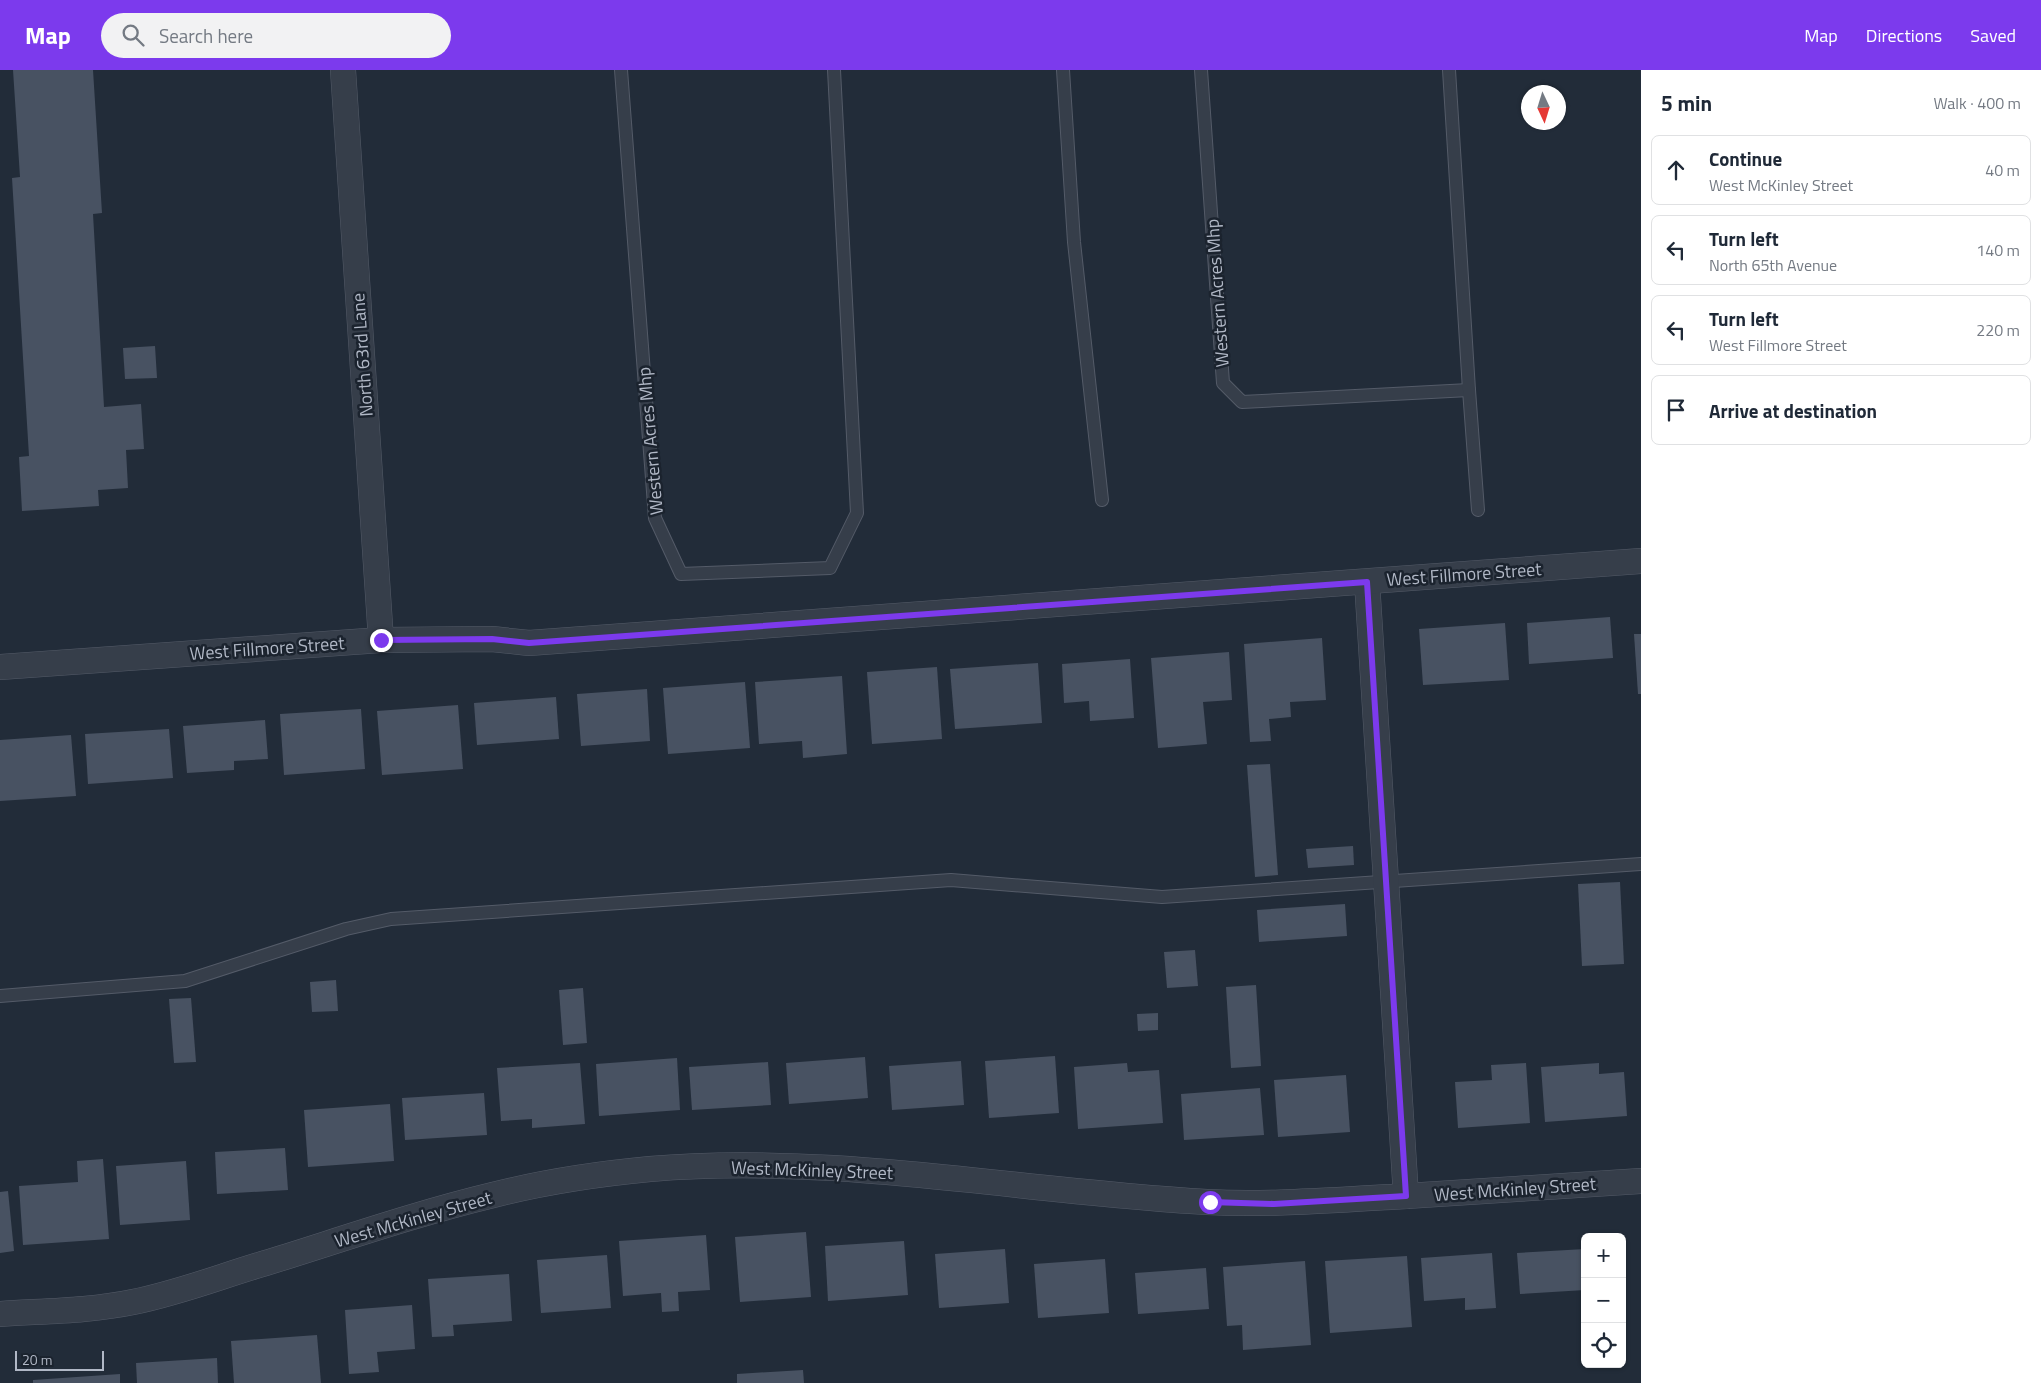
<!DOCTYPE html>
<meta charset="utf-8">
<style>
body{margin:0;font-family:"Titillium Web",sans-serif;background:#f2f2f3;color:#1f2937}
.controls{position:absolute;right:15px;bottom:15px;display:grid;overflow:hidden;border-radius:8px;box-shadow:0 1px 4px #0004}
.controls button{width:45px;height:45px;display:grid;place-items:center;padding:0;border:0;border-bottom:1px solid #e0e1e3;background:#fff;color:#1f2937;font:25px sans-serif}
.compass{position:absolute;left:1521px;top:15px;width:45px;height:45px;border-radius:50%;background:#fff;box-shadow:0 1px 4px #0004;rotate:176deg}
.scale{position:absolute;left:15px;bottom:12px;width:89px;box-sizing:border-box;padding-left:5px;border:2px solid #b1b8c6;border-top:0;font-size:14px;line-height:18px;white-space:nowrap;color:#b1b8c6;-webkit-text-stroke:4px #1b232e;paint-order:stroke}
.stop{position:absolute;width:15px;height:15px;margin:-11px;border:4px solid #7c3aed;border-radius:50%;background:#fff}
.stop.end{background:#7c3aed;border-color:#fff;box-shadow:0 1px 5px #0008}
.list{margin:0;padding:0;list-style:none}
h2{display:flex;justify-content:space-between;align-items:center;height:65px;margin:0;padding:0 20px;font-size:21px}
h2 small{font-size:16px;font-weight:400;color:#747a83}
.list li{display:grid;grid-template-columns:32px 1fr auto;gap:15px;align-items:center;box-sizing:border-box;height:70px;margin:0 10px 10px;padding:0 10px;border:1px solid #e0e1e3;border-radius:8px}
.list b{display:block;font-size:19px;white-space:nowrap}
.list p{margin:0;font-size:16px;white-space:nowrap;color:#747a83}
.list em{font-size:16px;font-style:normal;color:#747a83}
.icon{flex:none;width:28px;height:28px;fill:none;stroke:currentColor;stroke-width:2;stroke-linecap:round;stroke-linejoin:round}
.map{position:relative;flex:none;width:1641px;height:1313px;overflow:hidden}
header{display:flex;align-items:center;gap:30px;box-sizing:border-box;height:70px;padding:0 25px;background:#7c3aed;color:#fff}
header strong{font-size:24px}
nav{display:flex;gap:28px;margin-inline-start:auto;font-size:18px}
.search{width:350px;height:45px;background:#f2f2f3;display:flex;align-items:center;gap:12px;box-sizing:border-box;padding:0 18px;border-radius:28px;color:#747a83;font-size:19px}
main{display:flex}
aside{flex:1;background:#fff}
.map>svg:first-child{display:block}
</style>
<header>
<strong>Map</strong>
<div class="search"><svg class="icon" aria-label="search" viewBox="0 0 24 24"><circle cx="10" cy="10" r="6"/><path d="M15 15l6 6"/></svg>Search here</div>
<nav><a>Map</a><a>Directions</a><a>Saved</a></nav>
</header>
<main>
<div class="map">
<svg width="1641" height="1313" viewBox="0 0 1641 1313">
<rect width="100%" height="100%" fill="#222c39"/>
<!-- building -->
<g fill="#485262">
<polygon points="13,0 93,0 102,143 93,144 104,337 141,334 144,379 126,380 128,418 98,420 99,436 22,441 19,387 29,386 12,108 20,107"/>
<polygon points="155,276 157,308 125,309 123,278"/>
<polygon points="1610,547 1613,588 1529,594 1527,553"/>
<polygon points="1505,553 1509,610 1423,615 1419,559"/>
<polygon points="1634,564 1641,564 1641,624 1638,624"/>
<polygon points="1322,568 1326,630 1290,632 1291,647 1269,649 1271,671 1250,672 1244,574"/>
<polygon points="1229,582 1232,630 1203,632 1207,674 1158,678 1151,588"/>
<polygon points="1130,589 1134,648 1090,651 1089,631 1064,633 1062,594"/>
<polygon points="1038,593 1042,653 955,659 950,599"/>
<polygon points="937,597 942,669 872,674 867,602"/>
<polygon points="842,606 847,684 803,688 802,671 759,674 755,612"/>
<polygon points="745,612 750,678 668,684 663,618"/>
<polygon points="647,619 650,671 581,676 577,624"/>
<polygon points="556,627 559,669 477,675 474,633"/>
<polygon points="458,635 463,699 382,705 377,641"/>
<polygon points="361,639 365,699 284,705 280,644"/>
<polygon points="265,650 268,689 234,691 234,700 187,703 183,656"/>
<polygon points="169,659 173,708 88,714 85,664"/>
<polygon points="71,665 76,726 0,731 0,670"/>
<polygon points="1270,694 1278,805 1255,807 1247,695"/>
<polygon points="1353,776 1354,795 1308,798 1306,779"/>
<polygon points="1620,812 1624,894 1582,896 1578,814"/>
<polygon points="1345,834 1347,866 1259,872 1257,840"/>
<polygon points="1195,880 1198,916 1167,918 1164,882"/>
<polygon points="336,910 338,941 312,942 310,912"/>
<polygon points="1256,915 1261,996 1231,998 1226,917"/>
<polygon points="583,918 587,973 563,975 559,920"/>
<polygon points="191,928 196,992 174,993 169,929"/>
<polygon points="1158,943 1158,960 1138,961 1137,944"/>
<polygon points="1055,986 1059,1043 989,1048 985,991"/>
<polygon points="865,987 868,1028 789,1034 786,993"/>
<polygon points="677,988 680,1040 599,1046 596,994"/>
<polygon points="961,991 964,1035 892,1040 889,996"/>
<polygon points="768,992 771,1035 692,1040 689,997"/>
<polygon points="580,993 585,1054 532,1058 532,1049 501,1051 497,998"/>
<polygon points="1127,993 1128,1002 1159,1000 1163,1053 1078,1059 1074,997"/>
<polygon points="1526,993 1530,1053 1458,1058 1455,1012 1492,1010 1491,995"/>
<polygon points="1599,993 1599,1004 1624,1002 1627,1046 1545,1052 1541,997"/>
<polygon points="1346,1005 1350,1062 1278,1067 1274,1010"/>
<polygon points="1260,1018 1264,1065 1184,1070 1181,1024"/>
<polygon points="484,1023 487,1065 405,1070 402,1028"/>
<polygon points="390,1034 394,1091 308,1097 304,1040"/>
<polygon points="285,1078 288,1120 217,1124 215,1082"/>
<polygon points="103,1089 109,1169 23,1175 19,1116 78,1112 77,1091"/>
<polygon points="186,1091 190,1150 120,1155 116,1096"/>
<polygon points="8,1121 14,1181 0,1183 0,1122"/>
<polygon points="806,1162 811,1227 740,1232 735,1167"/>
<polygon points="706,1165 710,1220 678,1222 679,1241 662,1242 661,1223 623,1226 619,1171"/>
<polygon points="904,1171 908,1225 828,1231 825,1176"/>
<polygon points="1005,1179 1009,1233 939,1238 935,1184"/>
<polygon points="1585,1179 1585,1220 1520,1224 1517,1183"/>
<polygon points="1492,1183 1496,1238 1465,1240 1465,1228 1424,1231 1421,1188"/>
<polygon points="607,1185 611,1238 541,1243 537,1190"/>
<polygon points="1407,1186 1412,1257 1330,1263 1325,1191"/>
<polygon points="1105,1189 1109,1243 1038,1248 1034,1194"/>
<polygon points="1305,1191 1311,1275 1243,1280 1242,1255 1227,1256 1223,1197"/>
<polygon points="1206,1198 1209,1239 1138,1244 1135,1203"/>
<polygon points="509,1204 512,1251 453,1255 454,1266 432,1267 428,1209"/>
<polygon points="412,1235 415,1279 377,1282 379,1302 349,1304 345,1240"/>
<polygon points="317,1265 321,1313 234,1313 231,1271"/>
<polygon points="217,1288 218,1313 137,1313 136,1293"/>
<polygon points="803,1300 804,1313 737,1313 737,1304"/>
<polygon points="120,1304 120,1313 33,1313 33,1310"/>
</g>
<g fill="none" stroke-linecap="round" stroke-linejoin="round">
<!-- lane casing -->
<g stroke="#545b68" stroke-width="14">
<g id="lane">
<polyline points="621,0 655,448 681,504 830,498 857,443 834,0"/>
<polyline points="1063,0 1074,172 1102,430"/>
<polyline points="1201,0 1223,313 1242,332 1469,320"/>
<polyline points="1449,0 1469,320 1478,440"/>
<polyline points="0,926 185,911 346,859 391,849 951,810 1162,827 1641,794"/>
</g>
</g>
<!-- street casing -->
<g stroke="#545b68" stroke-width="26">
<g id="street">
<polyline points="343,0 381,570"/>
<polyline points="1367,512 1406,1126"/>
<polyline points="0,597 381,570 492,569 529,573 1641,491"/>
<path d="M0,1244C44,1241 90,1241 133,1232C179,1223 224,1205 269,1192C343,1169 418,1143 493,1125C544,1112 597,1104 650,1099C836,1083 1022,1122 1207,1132C1269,1135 1330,1130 1391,1127C1474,1122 1558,1116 1641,1111"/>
</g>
</g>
<!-- lane -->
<use href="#lane" stroke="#363e4a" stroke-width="12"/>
<!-- street -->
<use href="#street" stroke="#363e4a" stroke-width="25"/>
</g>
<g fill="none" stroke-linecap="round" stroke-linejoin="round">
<!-- route -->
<polyline stroke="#7c3aed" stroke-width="6" points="381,570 492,569 529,573 1367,512 1406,1126 1274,1134 1210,1132"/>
</g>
<g text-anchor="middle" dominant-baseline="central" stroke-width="5" stroke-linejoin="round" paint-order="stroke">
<!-- street labels -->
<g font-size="18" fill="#b1b8c6" stroke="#1b232e">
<text transform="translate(1217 223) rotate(-94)">Western Acres Mhp</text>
<text transform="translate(362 285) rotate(-94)">North 63rd Lane</text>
<text transform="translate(650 371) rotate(-95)">Western Acres Mhp</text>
<text transform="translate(1464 504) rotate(-4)">West Fillmore Street</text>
<text transform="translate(267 578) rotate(-4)">West Fillmore Street</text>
<text transform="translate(812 1100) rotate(2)">West McKinley Street</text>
<text transform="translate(1515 1119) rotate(-4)">West McKinley Street</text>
<text transform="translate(413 1149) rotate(-16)">West McKinley Street</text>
</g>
</g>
</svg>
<div class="controls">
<button>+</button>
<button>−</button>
<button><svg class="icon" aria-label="locate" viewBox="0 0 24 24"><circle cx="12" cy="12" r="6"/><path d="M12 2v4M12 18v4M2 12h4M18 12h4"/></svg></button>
</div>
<svg class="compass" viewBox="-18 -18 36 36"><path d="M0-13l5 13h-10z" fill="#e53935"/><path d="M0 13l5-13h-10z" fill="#747a83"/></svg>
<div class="scale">20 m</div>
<div class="stop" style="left:1210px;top:1132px"></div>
<div class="stop end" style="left:381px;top:570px"></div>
</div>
<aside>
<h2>5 min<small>Walk · 400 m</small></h2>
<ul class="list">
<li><svg class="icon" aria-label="ahead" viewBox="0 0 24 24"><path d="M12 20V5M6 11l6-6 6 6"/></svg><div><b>Continue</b><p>West McKinley Street</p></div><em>40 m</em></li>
<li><svg class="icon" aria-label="left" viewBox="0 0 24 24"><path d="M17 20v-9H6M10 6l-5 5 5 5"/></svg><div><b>Turn left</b><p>North 65th Avenue</p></div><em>140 m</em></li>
<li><svg class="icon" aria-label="left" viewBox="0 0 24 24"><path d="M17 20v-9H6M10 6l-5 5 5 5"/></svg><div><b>Turn left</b><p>West Fillmore Street</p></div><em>220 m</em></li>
<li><svg class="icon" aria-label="arrive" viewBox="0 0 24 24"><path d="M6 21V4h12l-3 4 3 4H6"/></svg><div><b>Arrive at destination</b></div></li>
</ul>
</aside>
</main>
